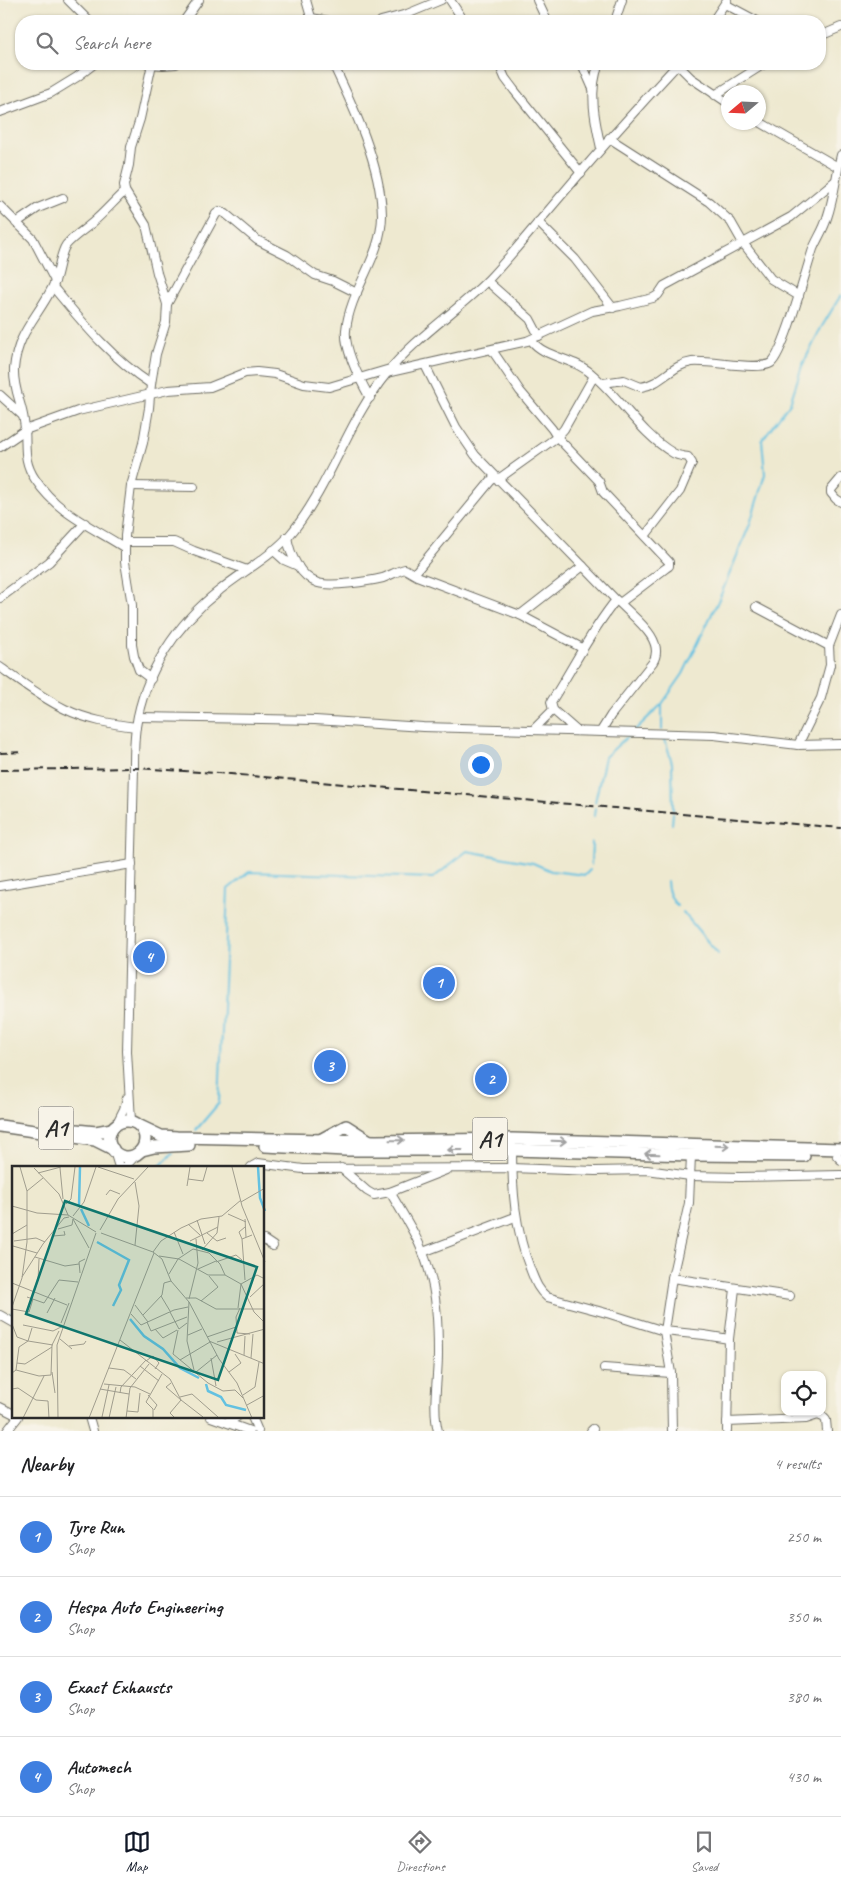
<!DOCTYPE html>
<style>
body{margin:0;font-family:Caveat,sans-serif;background:#f6f6f6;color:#202124}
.controls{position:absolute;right:15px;bottom:15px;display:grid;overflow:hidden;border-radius:10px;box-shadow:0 1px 4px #0004}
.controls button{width:45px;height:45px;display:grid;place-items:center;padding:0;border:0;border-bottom:1px solid #e0e0e0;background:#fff;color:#202124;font:25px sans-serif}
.compass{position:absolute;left:721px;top:85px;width:45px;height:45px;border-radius:50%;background:#fff;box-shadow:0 1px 4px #0004;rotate:251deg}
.you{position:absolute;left:480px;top:764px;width:18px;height:18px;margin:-12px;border:4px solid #fff;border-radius:50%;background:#1a73e8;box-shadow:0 0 0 8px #1a73e833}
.badge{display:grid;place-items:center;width:32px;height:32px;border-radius:50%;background:#111827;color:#fff;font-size:16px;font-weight:700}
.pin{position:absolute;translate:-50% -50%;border:2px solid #fff;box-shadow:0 1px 5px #0006}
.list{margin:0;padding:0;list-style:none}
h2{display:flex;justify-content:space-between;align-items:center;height:65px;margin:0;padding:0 20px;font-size:21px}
h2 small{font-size:16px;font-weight:400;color:#757577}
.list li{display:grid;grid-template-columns:32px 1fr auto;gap:15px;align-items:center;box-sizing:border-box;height:80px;padding:0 20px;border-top:1px solid #e0e0e0}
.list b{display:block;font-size:19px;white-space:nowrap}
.list p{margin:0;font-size:16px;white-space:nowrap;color:#757577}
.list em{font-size:16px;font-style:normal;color:#757577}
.icon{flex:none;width:28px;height:28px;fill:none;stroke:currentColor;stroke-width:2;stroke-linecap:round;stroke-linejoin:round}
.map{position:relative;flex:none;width:841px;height:1431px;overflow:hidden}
.search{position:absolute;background:#fff;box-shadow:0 1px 4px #0004;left:15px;right:15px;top:15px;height:55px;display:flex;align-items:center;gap:12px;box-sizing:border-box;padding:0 18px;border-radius:20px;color:#757577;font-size:19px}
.sheet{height:385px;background:#fff}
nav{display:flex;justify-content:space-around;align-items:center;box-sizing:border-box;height:70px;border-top:1px solid #e0e0e0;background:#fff;font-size:14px;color:#757577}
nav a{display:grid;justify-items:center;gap:2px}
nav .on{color:#111827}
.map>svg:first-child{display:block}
</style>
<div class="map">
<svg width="841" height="1431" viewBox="0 0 841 1431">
<rect width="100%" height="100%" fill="#f7f3e8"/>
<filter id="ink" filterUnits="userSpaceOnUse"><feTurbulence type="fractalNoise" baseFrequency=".02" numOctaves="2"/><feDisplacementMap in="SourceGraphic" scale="10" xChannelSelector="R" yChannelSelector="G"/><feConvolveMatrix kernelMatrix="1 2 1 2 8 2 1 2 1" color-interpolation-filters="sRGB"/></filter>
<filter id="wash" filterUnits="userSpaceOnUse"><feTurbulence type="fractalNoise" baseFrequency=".0096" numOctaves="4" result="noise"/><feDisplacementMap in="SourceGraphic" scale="20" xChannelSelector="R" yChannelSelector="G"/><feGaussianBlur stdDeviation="1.12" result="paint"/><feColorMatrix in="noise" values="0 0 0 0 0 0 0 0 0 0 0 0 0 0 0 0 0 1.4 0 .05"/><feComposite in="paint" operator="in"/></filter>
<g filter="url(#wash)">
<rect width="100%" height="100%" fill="#eee9d0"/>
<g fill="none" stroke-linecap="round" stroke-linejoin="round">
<!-- stream -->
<g stroke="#63c1e1" stroke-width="2">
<polyline points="662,705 662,730"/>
<polyline points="634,731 662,704 683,674 720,597 750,524 765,474 762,440 790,403 802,366 821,328 841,295"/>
<polyline points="665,739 672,763 673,810"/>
<polyline points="595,802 605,757 629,735"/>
<polyline points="594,816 595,808"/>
<polyline points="672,824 673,813"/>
<polyline points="591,865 592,843"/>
<path d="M667,881C667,891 670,898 677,906"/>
<polyline points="683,912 718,954"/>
<polyline points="196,1130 219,1103 228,889 249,872 433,878 467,851 533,863 551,871 585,875 590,870"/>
<polyline points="159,1167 173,1153"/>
<polyline points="7,1317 14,1310"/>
</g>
</g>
</g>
<g filter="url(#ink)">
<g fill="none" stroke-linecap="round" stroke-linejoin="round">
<!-- minor casing -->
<g stroke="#6f6e65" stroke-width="10">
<g id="minor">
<polyline points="68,0 89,21"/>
<polyline points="306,0 312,21"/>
<polyline points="450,0 464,21"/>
<polyline points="537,0 547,21"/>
<polyline points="725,4 757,21"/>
<polyline points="311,18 329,21"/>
<polyline points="184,21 199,0"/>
<polyline points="381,21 407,14 441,0"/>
<polyline points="615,21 622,0"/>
<polyline points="713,21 727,0"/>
<polyline points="820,36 841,27"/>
<polyline points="148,64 163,65 176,64"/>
<path d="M333,64C354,108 381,165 382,215C382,257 350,290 346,330C344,349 361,382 370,398"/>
<polyline points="499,64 505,78 514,90 581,173"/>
<polyline points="582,64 593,89"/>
<path d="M599,64C588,90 595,121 601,148"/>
<polyline points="677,64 691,78 728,103"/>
<polyline points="715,95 764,64"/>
<polyline points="0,112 51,93 77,77 94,64"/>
<polyline points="758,121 838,167"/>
<polyline points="609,138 709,202 731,222 743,243 771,279 799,296"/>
<polyline points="125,191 146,225 157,273 167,304 166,322 156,354 151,384 149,408 143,443 131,486 125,536 125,562 132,605 132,645 134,656 139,670 151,679"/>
<polyline points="0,206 33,239 55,281"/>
<polyline points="538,222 575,259 613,308"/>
<polyline points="16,223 38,208 63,198"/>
<polyline points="487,281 530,319 539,336"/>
<path d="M53,287C83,323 111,358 151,384"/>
<polyline points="167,304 216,214 220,211 226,214 257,240 287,255 315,275 333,281 357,293"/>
<polyline points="492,350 520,391 552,429 557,437 599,481 603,492 669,562 669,566 666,568 620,603"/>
<path d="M425,365L456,427L475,455L616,600L620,603C634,618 666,640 653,662L611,715L601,731"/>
<polyline points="386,373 527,341 592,311 620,306 653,298 658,295 664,286 791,217 835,181"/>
<path d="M594,376C622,400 641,434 673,453C678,456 683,456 688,457L692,463L680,491L645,536"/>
<path d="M603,383L624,380L641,387C662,384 671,365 692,362C710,360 759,371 771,363C784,353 806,270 813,249C817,239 824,229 827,218C834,198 836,176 841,155"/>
<polyline points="0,395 22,415"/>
<polyline points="0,447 25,430 78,411 168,390 210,387 245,373 257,372 275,374 304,384 329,387 390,369"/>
<polyline points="841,478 831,490 831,493 836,499 841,502"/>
<path d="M497,480L557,437L564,429L594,376C575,357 545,359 531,340"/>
<polyline points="131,486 194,487"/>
<path d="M287,537C290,555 300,577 318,583C329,586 342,584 353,583C363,582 374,580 383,578C391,575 397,571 405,569L417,576L520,615L582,648"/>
<polyline points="125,542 174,542 194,551 247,570"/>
<path d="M125,548C91,526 58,514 35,479C21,458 28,444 24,421C22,403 13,389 14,369C17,333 37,318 52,288C59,276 59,255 66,245C74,236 84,230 92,223C104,213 114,201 125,191L124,185L129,165L131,147L140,119L152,64"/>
<polyline points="273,550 284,560 298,566"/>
<polyline points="414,574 494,477"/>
<polyline points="0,598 49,562 85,523"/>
<polyline points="756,607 829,646"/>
<polyline points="520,615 583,566"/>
<path d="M0,667C21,682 42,698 65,709C87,720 112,724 136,727"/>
<polyline points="553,710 577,731"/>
<polyline points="138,717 315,720 423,727 714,735 798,745 841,744"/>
<path d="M533,730L553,710L551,702C573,668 590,632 616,600"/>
<polyline points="798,745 821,698 830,665 829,646 841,615"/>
<polyline points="0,886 132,864"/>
<path d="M131,1121L127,1051L134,768C134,754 134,740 136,727C144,673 177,623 220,590C242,572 269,558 288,537C329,490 347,421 387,373C416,337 456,312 488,280C509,258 528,234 548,211C590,161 633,112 678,64"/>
<polyline points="116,1125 124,1109 127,1098"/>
<path d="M512,1146C512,1189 515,1231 531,1271C535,1281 538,1290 547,1297L610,1314L664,1331L704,1335L729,1339L727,1431"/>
<polyline points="114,1151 119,1167"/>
<polyline points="837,1156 841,1160"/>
<polyline points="125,1167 135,1156"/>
<polyline points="251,1167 258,1163 303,1169 511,1168 595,1171 647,1170 690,1176 740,1177 841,1175"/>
<polyline points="341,1168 367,1191 374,1195 390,1192 446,1170"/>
<path d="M390,1192C404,1216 420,1240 428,1267C437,1295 438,1325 438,1354C438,1379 432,1407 438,1431"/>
<polyline points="264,1240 273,1246"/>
<polyline points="423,1252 515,1217"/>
<polyline points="672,1278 790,1296"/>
<polyline points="0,1315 14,1323"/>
<polyline points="729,1339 735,1289"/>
<polyline points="604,1368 671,1373"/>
<polyline points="0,1407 14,1414"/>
<polyline points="89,1417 93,1431"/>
<polyline points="211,1417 250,1431"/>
<polyline points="252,1417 258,1431"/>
<polyline points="228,1422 237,1417"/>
<polyline points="727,1422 806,1419 818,1415 823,1417 826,1420 827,1431"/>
<polyline points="7,1431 18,1417"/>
<polyline points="591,1431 593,1429"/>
<polyline points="672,1431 671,1373 664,1331 672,1278 689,1203 691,1155"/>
</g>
</g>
<!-- highway casing -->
<g stroke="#6f6e65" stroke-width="14">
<g id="highway">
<circle cx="127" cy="1139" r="18"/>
<polyline points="0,1126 95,1140 113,1149"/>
<polyline points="140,1126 161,1136 177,1137 376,1141 512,1139 841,1149"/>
<polyline points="76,1130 96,1132 112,1129"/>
<polyline points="322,1139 346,1126 368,1140"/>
<polyline points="265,1146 345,1150 512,1150 691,1155 804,1156"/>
<polyline points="142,1150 154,1147 189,1145"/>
</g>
</g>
<!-- minor -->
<use href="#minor" stroke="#fff" stroke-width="8"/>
<!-- highway -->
<use href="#highway" stroke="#fff" stroke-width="11"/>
<!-- rail -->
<g stroke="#2b2b2b" stroke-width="2" stroke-dasharray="8 4" stroke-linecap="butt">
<polyline points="0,753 24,752"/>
<polyline points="0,770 134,768 218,773 841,828"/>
</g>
</g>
<!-- one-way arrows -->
<defs><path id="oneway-shaft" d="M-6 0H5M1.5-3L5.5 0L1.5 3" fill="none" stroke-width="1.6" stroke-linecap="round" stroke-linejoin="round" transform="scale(1.25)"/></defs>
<g stroke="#a0a0a0">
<use href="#oneway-shaft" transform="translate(397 1140) rotate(-1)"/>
<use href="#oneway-shaft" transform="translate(559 1141) rotate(2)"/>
<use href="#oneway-shaft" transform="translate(722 1146) rotate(2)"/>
<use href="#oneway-shaft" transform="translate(455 1150) rotate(180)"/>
<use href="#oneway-shaft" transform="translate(652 1154) rotate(-178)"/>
</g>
</g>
<g text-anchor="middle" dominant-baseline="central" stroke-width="4.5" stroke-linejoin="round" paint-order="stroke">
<!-- shield labels -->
<g fill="#f7f3e8" stroke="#686764" stroke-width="1">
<rect x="38.5" y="1106.5" width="35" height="43" rx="4"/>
<rect x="472.5" y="1117.5" width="35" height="43" rx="4"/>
</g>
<g font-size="24" font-weight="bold" fill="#2b2b2b">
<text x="56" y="1128">A1</text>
<text x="490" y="1139">A1</text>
</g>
</g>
<!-- overview -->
<g transform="translate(12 1166)">
<rect width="252" height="252" fill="#eee9d0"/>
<path fill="none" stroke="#63c1e1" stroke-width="2.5" d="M246,1L248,32L253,45M67,40L68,1M69,43L77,60M85,76L117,94L107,119L109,124L101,140M118,153L132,170L151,183L168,202L187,212M194,218L196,225L209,231L214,239L234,244"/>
<path fill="none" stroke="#a09d8e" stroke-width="1" d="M86,1L122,13M220,1L230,40L253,96M22,2L47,28L56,49M48,2L51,33M26,7L49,1M176,13L191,15L195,1M175,20L178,1M15,25L31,12M94,29L98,24L108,28M229,36L253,22M54,38L59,33L63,1M0,40L25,47L56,49L84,66M216,48L234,56M61,50L72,36L84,1M233,53L234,71M185,54L193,78M176,58L188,69M46,63L60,59L61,53L77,82M88,64L106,33L136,1M162,66L171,88M89,67L141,86L150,93L159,115L177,136L207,193L225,217L240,252M195,67L205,75L214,72M0,68L15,59M41,70L53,69L52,65M230,73L227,66L233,61M2,75L24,72L33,76M178,75L206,61M123,79L127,40L123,16M1,80L25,87M190,84L205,67L207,51M141,86L149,75L169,62L189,53L210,50L229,34M147,90L167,93L196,109H213M23,91L53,100L67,98M166,93L181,83L197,87L208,98L213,109L229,118L242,146L253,157M204,96L224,89L230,94M186,103L204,95M68,107L67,96L73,93M157,108L166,93M10,111L31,78L52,52L57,51M233,114L230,73L240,69M26,115L27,93M0,117L55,139M149,130L158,145M15,131L32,137L47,114L66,116M238,131L253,117M174,132H184L204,143H253M177,133L186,97L184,73M189,135L206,121L197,110M177,136L175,175L182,204M123,139L136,156M0,141L10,112L15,76V25L8,1M226,142L229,118L245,109L253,113M228,142L224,151L225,167L238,168M0,143L17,146L21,133M158,146L167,163L175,157M35,147L43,132M119,148L129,159L162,144L176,141M131,149L150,129L152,117L159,115M135,156L139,165L175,151M49,157L57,137M0,158L5,171L16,175L20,162M11,159L41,165L51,160M143,163L151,172L165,164M166,164L161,188L196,217L211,225L223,224L231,232M176,169L190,163M195,171L224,161M48,173L60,183M108,174L158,213L169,234L191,251M197,175L253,198M205,176L253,163M57,180L72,178L74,175M232,189L233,170M199,192L204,220M239,192L241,168M168,194L198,176M134,195L141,190L147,197L143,203M5,197L13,198L40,181M128,200L147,215M97,202L112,204L124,213M4,204L27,210L39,209L40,179L47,165M40,206L43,227M184,206L205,189M217,206L229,197L223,188M0,207L4,204L7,181L16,175L41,179M159,217L154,221L169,234L158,247L163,252M92,218L123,221L138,228M118,222L137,198M0,223L6,222L24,234L36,235L37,252M88,223L117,228M108,227L109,221L134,194M136,229L145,239L142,244M231,229L243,221L247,196M168,231L180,228L206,251M235,239L253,229M115,245L126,246L128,227M90,251L97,219M11,252L32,210M46,252L45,179L84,67M77,252L142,87M97,252L104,221M114,252L118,222M141,252V243L134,236L150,208M186,252H209"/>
<path fill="#0f766e" fill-opacity="0.15" stroke="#0f766e" stroke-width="2.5" d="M53,35L245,101L206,214L14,148Z"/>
<rect width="252" height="252" fill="none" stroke="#2b2b2b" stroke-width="2.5"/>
</g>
</svg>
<div class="controls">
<button><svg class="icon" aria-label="locate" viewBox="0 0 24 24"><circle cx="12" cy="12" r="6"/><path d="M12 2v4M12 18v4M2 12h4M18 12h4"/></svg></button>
</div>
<svg class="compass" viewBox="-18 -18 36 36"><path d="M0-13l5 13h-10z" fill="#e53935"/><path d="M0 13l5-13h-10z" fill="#757577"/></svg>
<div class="you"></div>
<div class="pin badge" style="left:439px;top:983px;background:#3f7fe0">1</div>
<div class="pin badge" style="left:491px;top:1079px;background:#3f7fe0">2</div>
<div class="pin badge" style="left:330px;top:1066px;background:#3f7fe0">3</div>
<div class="pin badge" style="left:149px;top:957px;background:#3f7fe0">4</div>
<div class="search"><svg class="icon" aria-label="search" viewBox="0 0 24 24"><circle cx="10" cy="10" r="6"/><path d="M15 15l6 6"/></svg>Search here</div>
</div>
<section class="sheet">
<h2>Nearby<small>4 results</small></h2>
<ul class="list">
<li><span class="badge" style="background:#3f7fe0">1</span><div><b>Tyre Run</b><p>Shop</p></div><em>250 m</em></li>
<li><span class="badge" style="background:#3f7fe0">2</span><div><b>Hespa Auto Engineering</b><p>Shop</p></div><em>350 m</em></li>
<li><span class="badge" style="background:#3f7fe0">3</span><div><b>Exact Exhausts</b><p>Shop</p></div><em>380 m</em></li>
<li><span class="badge" style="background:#3f7fe0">4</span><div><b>Automech</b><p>Shop</p></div><em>430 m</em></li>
</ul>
</section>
<nav>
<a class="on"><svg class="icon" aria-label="map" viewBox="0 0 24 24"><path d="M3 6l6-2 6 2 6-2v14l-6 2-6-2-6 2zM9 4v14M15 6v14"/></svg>Map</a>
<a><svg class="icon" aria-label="directions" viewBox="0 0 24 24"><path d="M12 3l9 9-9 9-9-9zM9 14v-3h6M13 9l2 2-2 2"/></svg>Directions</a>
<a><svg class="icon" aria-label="saved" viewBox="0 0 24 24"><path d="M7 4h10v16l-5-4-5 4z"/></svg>Saved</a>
</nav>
